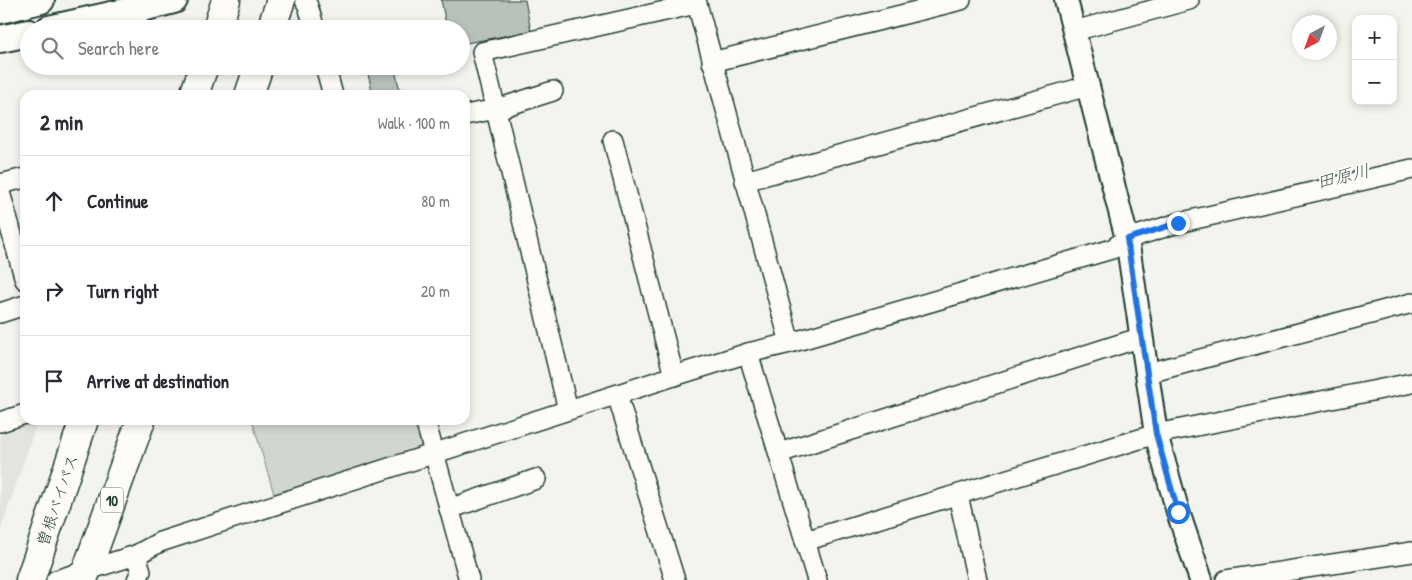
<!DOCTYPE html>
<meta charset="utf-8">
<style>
body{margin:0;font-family:"Patrick Hand","Klee One",sans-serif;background:#f7f7f7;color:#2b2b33}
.controls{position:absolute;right:15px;top:15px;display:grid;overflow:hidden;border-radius:10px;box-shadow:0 2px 8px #0003}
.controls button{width:45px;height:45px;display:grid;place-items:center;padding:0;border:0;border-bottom:1px solid #e1e1e2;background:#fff;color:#2b2b33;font:25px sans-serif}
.compass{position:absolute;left:1292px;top:15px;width:45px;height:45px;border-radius:50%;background:#fff;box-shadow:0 2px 8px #0003;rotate:221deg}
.stop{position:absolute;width:15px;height:15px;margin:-11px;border:4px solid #1a73e8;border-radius:50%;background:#fff}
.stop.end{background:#1a73e8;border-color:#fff;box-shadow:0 1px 5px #0008}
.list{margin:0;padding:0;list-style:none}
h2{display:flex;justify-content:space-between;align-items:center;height:65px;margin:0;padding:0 20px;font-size:21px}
h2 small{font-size:16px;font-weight:400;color:#7c7c81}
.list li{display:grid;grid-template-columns:32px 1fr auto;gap:15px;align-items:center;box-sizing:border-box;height:90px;padding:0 20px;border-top:1px solid #e1e1e2}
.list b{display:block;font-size:19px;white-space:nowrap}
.list em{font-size:16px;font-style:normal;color:#7c7c81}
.icon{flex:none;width:28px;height:28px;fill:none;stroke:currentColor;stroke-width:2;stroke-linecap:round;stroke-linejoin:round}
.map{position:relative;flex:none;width:1412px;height:580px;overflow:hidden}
.search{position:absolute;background:#fff;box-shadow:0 2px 8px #0003;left:20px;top:20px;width:450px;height:55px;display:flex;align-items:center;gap:12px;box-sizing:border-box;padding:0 18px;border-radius:28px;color:#7c7c81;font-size:19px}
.panel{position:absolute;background:#fff;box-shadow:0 2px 8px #0003;left:20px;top:90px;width:450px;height:335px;border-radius:15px}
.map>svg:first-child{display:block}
</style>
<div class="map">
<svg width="1412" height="580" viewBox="0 0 1412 580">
<rect width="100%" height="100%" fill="#f4f4ef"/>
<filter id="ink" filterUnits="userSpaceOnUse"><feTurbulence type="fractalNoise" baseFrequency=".02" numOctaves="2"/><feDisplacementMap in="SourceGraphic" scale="10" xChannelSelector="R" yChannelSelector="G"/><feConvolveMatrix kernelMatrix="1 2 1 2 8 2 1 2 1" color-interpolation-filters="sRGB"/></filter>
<g filter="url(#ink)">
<!-- built -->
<polygon fill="#e2e5df" points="35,420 38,420 0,532 0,431"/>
<!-- green -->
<polygon fill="#d1d6d1" stroke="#788a82" points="252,420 418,420 425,446 274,494"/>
<!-- building -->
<g fill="#b9c1bb" stroke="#1f3d34">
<polygon points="441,0 525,0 531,31 461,44 461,29 447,29"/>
<polygon points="366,66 394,66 401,95 373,95"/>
</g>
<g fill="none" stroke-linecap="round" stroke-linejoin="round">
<!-- minor casing -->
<g stroke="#1f3d34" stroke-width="22">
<g id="minor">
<polyline points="305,0 308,6 315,29"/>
<polyline points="696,0 790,343"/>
<polyline points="1074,31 1189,0"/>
<polyline points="712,62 961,0"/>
<polyline points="325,66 333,95"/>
<polyline points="465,115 497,109 553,91"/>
<polyline points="613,140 674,376"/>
<polyline points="745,181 1088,86"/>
<polyline points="0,184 25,178"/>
<polyline points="0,192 25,280"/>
<polyline points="0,313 25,305"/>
<polyline points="748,353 817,580"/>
<polyline points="1148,373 1412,303"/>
<polyline points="617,395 675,580"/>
<polyline points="568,410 482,52 696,4"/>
<polyline points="425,420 469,580"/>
<polyline points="0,422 25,414"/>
<polyline points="779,453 1142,337"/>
<polyline points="958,495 977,580"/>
<polyline points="449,509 536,479"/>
<polyline points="805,541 1156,434 1412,383"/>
<polyline points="136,555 141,571 137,580"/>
<polyline points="56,580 136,555 160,542 674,376 748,353 790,343 1112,249 1127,239 1178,223 1412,169"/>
<polyline points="1226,580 1412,552"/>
</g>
</g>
<!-- tertiary casing -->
<g stroke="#1f3d34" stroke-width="26">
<polyline id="tertiary" points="1066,0 1127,239 1156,434 1178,512 1201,580"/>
</g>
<!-- secondary casing -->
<g stroke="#1f3d34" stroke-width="30">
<g id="secondary">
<polyline points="0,10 41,0"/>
<polyline points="49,29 143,8 174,0"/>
<polyline points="0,39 29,33"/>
</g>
</g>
<!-- trunk casing -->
<g stroke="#1f3d34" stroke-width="31">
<g id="trunk">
<polyline points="217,29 226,0"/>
<polyline points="271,29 281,0"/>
<polyline points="194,95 204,66"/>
<polyline points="249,95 259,66"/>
<polyline points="30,580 84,420"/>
<polyline points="83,580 141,420"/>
</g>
</g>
<!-- minor -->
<use href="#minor" stroke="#fdfcf7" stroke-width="19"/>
<!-- tertiary -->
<use href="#tertiary" stroke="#fdfcf7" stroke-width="22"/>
<!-- secondary -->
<use href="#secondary" stroke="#fdfcf7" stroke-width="26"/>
<!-- trunk -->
<use href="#trunk" stroke="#fdfcf7" stroke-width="28"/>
</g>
</g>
<g fill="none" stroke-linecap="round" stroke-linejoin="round" filter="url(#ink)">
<!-- route -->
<polyline stroke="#1a73e8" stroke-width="6" points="1178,512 1156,434 1127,239 1178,223"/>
</g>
<g text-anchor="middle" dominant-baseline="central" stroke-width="4" stroke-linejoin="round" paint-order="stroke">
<!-- shield labels -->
<rect fill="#fdfcf7" stroke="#62766e" stroke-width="1" x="101" y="487.5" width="22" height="25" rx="4"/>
<g font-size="15" font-weight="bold" fill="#1f3d34">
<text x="112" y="500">10</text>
</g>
<!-- street labels -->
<g font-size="16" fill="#1f3d34" stroke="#fdfcf7">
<text transform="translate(57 500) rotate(-71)">曽根バイパス</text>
</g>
<!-- water labels -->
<g font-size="18" font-style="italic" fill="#475f56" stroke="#fdfcf7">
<text transform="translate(1343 176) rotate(-14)">田原川</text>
</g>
</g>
</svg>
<div class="controls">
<button>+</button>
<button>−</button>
</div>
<svg class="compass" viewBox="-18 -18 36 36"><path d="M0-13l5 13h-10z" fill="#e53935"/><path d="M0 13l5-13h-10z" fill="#7c7c81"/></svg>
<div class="stop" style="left:1178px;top:512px"></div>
<div class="stop end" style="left:1178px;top:223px"></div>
<div class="search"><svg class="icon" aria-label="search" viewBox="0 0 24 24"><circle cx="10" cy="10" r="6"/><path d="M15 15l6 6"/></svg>Search here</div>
<section class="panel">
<h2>2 min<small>Walk · 100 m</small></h2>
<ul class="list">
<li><svg class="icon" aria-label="ahead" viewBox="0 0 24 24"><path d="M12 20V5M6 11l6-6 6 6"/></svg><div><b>Continue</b></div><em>80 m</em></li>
<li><svg class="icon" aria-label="right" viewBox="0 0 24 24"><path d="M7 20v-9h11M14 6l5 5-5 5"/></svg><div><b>Turn right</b></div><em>20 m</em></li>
<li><svg class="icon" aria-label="arrive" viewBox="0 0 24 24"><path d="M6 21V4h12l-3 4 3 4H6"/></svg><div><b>Arrive at destination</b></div></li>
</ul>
</section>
</div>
